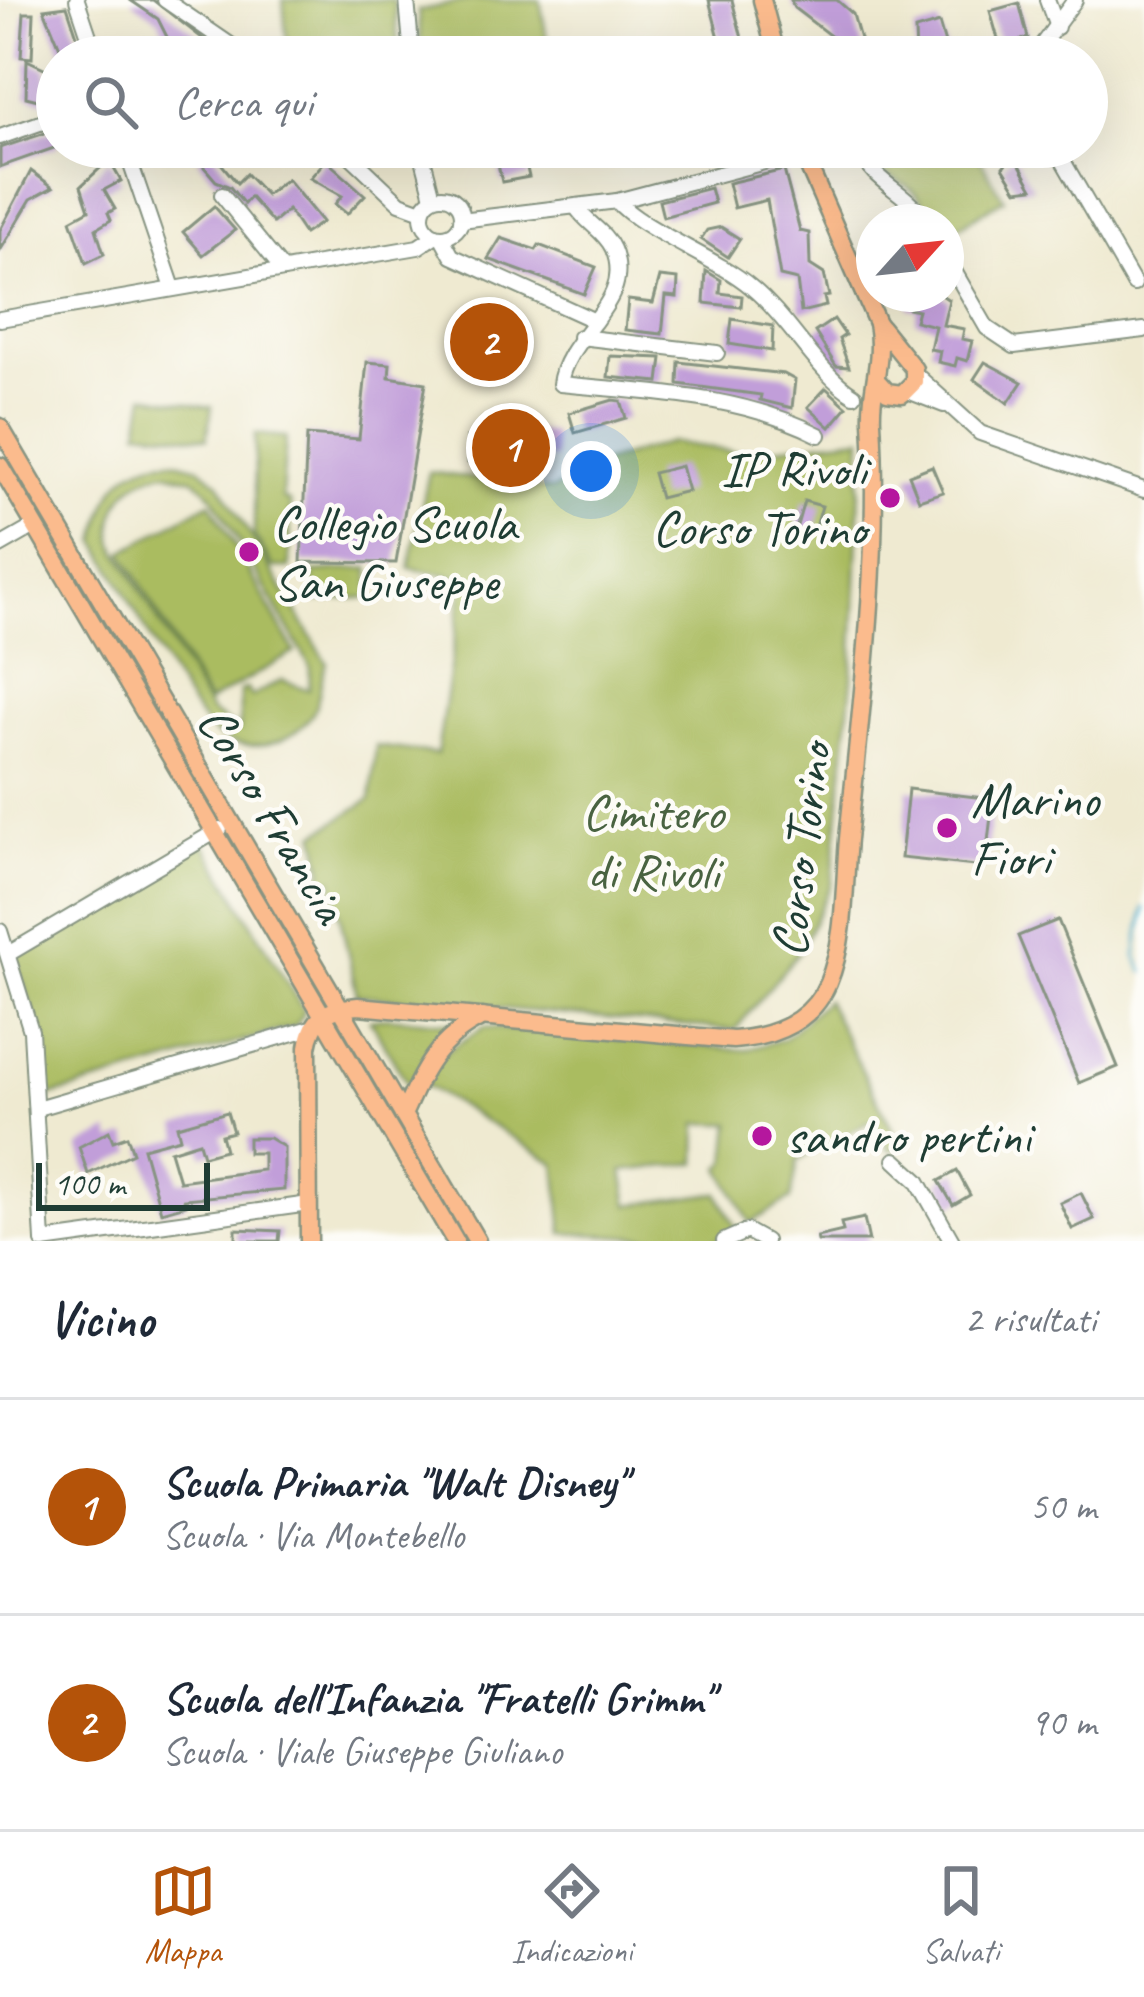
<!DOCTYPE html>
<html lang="it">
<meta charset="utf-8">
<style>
body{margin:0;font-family:Caveat,sans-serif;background:#f2f2f3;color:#1f2937}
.compass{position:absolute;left:856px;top:204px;width:108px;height:108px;border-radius:50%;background:#fff;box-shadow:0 12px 48px #0002;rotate:63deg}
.scale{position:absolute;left:36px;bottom:30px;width:174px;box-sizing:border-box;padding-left:12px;border:6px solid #1f3d34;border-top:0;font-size:33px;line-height:42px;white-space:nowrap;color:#1f3d34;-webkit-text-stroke:9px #fdfcf7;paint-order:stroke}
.you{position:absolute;left:591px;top:471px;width:42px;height:42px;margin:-30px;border:9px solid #fff;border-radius:50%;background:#1a73e8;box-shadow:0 0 0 18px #1a73e833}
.badge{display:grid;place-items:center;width:78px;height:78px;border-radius:50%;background:#b45309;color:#fff;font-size:39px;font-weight:700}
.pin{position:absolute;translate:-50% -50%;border:6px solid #fff;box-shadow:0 3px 12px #0006}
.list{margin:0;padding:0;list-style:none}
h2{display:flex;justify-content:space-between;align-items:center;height:156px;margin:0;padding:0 48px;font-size:51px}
h2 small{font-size:39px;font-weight:400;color:#747a83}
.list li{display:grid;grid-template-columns:78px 1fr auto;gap:36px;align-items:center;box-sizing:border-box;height:216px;padding:0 48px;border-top:3px solid #e0e1e3}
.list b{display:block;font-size:45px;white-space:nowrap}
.list p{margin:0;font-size:39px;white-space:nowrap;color:#747a83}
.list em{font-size:39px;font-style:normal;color:#747a83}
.icon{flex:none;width:66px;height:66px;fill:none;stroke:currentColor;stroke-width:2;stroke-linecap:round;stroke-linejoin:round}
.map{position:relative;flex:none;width:1144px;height:1241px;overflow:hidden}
.search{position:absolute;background:#fff;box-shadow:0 12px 48px #0002;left:36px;right:36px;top:36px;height:132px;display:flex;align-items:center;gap:30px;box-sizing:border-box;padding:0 42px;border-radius:66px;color:#747a83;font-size:45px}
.sheet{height:588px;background:#fff}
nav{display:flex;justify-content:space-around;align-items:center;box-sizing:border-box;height:168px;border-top:3px solid #e0e1e3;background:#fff;font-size:33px;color:#747a83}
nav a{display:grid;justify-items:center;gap:6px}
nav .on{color:#b45309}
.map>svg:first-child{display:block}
</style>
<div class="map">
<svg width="1144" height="1241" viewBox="0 0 1144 1241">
<rect width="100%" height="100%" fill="#fdfcf7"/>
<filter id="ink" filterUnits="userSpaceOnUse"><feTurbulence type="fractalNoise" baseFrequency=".00833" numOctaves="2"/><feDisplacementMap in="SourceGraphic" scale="24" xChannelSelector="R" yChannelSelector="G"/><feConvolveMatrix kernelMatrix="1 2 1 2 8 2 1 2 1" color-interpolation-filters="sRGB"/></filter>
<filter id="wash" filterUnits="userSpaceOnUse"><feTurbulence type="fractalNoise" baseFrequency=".004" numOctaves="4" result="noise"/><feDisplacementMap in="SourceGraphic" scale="48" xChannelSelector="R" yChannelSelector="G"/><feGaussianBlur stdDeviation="2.7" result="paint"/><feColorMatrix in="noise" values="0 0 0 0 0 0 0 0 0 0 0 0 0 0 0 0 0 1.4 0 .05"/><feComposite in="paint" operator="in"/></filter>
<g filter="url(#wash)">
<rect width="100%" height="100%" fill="#efead1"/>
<!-- green -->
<g fill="#aabc60" stroke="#647c4a" stroke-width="3" fill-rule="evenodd">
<polygon points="283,0 394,0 399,55 288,57"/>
<polygon points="469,0 540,0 550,57 422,57 418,11"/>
<path d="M867,147H973L1004,199L946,234V222H933C928,214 923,202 917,195C898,174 880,183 867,147Z"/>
<polygon points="145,395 212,407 207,438 139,430"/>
<polygon points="255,434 286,437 282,498 290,503 290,568 274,568 254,535"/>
<polygon points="862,437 852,680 832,883 800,950 735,1030 357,995 332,879 320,880 323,869 316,834 371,799 376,746 437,754 464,578 409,568 429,472 551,490 566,483 574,471 671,442 735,452"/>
<path d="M173,460L200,467L219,483L327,663C318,680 323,703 307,721C284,747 242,755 214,733C184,709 121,582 97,542C105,498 118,461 173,460ZM166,472L194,479L212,495L310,666L309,690L282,680L251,697L247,689L240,691V730L211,712L114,544C107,507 129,477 166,472Z"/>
<polygon points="210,502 295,652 208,702 123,552"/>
<polygon points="369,568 371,597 316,601 313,572"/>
<polygon points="204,843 304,1011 296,1026 40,1099 33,1012 14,956"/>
<polygon points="826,1000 902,1148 889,1150 872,1120 798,1160 791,1199 750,1223 721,1168 727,1162 731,1124 698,1123 697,1163 623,1171 629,1205 718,1193 736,1229 714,1241 563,1233 556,1164 422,1083 439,1056 484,1027 745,1050 784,1039"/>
<polygon points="387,1017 464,1024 410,1088 370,1020"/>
</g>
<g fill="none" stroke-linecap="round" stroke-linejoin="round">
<!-- stream -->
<polyline stroke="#4cadcb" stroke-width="3" points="1144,908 1136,956 1144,972"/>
</g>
<g id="blocks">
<!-- building -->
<g fill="#c19ed9">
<polygon points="130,0 153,0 211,45 202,57 186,49 143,57 142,48 168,39 158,19"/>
<polygon points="709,0 732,0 747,57 724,57"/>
<polygon points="791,0 837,0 853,14 865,57 837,57 832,37 794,8"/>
<polygon points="1019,3 1028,38 1000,46 990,11"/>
<polygon points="67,6 84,57 64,57 44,9"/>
<polygon points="24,13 34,13 32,58 21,57"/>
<polygon points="939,23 949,57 916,57 915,30"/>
<polygon points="27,60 46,69 50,103 26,97"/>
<polygon points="57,129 57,147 0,167 0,148"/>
<polygon points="494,147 522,147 529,177 502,182"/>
<polygon points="210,150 237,183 246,174 266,195 287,179 322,222 304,234 288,210 273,223 250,197 244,204 230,187 216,181 198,160"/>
<polygon points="1010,158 1016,158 1033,188 1017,190 1003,167"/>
<polygon points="109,160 121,181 104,190 115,209 108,213 111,220 96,229 104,254 86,263 71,220 89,210 81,186"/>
<polygon points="326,160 365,195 347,214 335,204 342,196 310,178"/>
<polygon points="784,170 800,231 809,233 810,265 824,274 829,296 824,297 826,306 801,312 797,280 780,276 767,200 734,208 728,183"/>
<polygon points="31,171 53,187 31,199 0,251 0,230"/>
<polygon points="710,188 714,203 663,217 659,201"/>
<polygon points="214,206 235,230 203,255 183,232"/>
<polygon points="721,227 740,239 728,257 701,239 707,230"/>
<polygon points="501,238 536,250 539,245 596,267 584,294 488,259"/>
<polygon points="706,271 721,280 720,293 742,296 741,307 704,303"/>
<polygon points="660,277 678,279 677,297 666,296 662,334 625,330 628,300 653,303"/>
<polygon points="911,294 940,294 949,300 943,325 964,329 962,339 972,341 967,361 957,358 955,366 938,362 940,351 930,349 935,326 915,321 918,310 908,308"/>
<polygon points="466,313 494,317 491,337 508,339 503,369 477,365 480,343 462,340"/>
<polygon points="732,319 773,326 772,351 729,344"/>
<polygon points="834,319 845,335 839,339 849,367 836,366 815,332"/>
<polygon points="610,356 662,358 659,382 608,377"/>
<polygon points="367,362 390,364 389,377 426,383 396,563 301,562 307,435 359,439"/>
<polygon points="679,362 784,374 795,380 792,408 760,400 761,395 678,384"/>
<polygon points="985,362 1022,382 1008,403 974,379"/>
<polygon points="826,388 847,407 830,427 808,407"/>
<polygon points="613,400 621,401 626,418 575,433 569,413"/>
<polygon points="501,426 553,433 555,459 521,454 518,471 468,463 467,437 499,442"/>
<polygon points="681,466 688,491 660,498 653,473"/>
<polygon points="932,466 943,492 919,500 909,475"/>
<polygon points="804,501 822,506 814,534 796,529"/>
<polygon points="908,789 993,799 985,867 901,858"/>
<polygon points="1058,920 1118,1067 1079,1083 1018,936"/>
<polygon points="227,1112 233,1132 221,1135 225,1150 203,1156 199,1142 170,1151 179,1181 263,1170 263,1153 248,1153 248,1138 269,1138 284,1147 284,1190 184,1199 186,1205 161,1212 143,1148 180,1138 177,1126"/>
<polygon points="109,1131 113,1141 127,1136 133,1153 88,1174 79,1147"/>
<polygon points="957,1171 970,1195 953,1205 939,1181"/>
<polygon points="1081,1193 1094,1219 1072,1229 1060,1203"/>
<polygon points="864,1218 869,1241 818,1241 817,1237 843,1231 841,1223"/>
<polygon points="236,1229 280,1231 279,1241 236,1241"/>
</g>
</g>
</g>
<g filter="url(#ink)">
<use href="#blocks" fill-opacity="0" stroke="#879482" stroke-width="3"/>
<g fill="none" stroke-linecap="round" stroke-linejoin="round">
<!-- minor casing -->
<g stroke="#879482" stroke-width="18">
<g id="minor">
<polyline points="77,0 96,57"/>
<polyline points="165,0 248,57"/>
<polyline points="407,0 412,57"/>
<polyline points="1047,0 1057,27"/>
<polyline points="1033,57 1075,0"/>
<polyline points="0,137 57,117"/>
<polyline points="125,147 173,288"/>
<polyline points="341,147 400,203 422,211"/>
<polyline points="420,147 433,197"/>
<path d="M858,147C873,185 906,189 926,222"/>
<polyline points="1055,147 1134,284"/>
<polyline points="222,195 283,270"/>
<circle cx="442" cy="216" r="20"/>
<path d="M617,201C640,229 717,258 751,287C790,319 818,374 854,395"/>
<path d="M576,207C586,223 605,231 613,249C636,303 566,334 560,384C650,393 738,394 819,435"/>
<polyline points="461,220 617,201 821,147"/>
<polyline points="441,236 452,256 595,321"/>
<polyline points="946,257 987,328 1014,346 1144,330"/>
<polyline points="0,319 418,247 436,235"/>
<polyline points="580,337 717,353"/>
<polyline points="915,374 980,433 1144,490"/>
<polyline points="908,391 944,405"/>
<polyline points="0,546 35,526"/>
<polyline points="0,931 31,1031 43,1241"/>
<polyline points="8,954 220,829"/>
<polyline points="37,1108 311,1028"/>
<polyline points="895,1160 918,1181 952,1241"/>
<polyline points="43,1241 309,1204"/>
<polyline points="724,1241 747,1231 765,1241"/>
</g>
</g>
<!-- major casing -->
<g stroke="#879482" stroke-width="21">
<g id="major">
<polyline points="762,0 777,57"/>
<polyline points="800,147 877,323 914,369 914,382 902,394 887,392 879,383"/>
<polyline points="0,427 477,1241"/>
<polyline points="0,466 455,1241"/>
<path d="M403,1115C423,1070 437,1039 483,1017"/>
<path d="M309,1241L308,1047C313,1016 327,1009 358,1006L733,1040C773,1037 811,1023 828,983C846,940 844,884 848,839C862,702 880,558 872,421C870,386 884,362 877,323"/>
</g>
</g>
<!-- minor -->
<use href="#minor" stroke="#fff" stroke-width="14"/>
<!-- major -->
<use href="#major" stroke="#fbbb8d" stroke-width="16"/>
</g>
</g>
<!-- markers -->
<g fill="#b5179e" stroke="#fdfcf7" stroke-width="4.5">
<circle cx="890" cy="498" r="12"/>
<circle cx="249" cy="552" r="12"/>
<circle cx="947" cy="828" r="12"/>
<circle cx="762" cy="1136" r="12"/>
</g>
<g text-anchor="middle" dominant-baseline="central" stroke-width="9" stroke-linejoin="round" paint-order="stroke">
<!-- poi labels -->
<g font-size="51" fill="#1f3d34" stroke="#fdfcf7" text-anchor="start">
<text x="866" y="469" text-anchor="end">IP Rivoli<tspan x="866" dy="59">Corso Torino</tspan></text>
<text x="273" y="523">Collegio Scuola<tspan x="273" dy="59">San Giuseppe</tspan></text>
<text x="971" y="799">Marino<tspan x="971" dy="59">Fiori</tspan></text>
<text x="786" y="1136">sandro pertini</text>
</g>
<!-- park labels -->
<g font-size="51" fill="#496341" stroke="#fdfcf7">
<text x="653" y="812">Cimitero<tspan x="653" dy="59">di Rivoli</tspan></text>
</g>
<!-- street labels -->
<g font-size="51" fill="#1f3d34" stroke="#fdfcf7">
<text transform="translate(273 814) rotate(59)">Corso Francia</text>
<text transform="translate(801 850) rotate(-83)">Corso Torino</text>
</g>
</g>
</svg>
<svg class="compass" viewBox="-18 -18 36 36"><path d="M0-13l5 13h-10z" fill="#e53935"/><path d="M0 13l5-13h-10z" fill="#747a83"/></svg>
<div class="scale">100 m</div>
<div class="you"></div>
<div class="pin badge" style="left:511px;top:448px">1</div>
<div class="pin badge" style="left:489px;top:342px">2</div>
<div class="search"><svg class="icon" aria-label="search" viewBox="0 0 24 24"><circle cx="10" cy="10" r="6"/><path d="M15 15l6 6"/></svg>Cerca qui</div>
</div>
<section class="sheet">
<h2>Vicino<small>2 risultati</small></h2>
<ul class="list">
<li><span class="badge">1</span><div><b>Scuola Primaria &quot;Walt Disney&quot;</b><p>Scuola · Via Montebello</p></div><em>50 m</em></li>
<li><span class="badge">2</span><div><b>Scuola dell'Infanzia &quot;Fratelli Grimm&quot;</b><p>Scuola · Viale Giuseppe Giuliano</p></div><em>90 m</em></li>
</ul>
</section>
<nav>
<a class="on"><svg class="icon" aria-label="map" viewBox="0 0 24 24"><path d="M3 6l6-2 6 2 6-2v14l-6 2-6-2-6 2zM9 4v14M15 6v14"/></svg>Mappa</a>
<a><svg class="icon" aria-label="directions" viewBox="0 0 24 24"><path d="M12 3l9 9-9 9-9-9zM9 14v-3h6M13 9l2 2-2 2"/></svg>Indicazioni</a>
<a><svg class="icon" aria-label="saved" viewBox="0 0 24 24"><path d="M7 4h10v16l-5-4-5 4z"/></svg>Salvati</a>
</nav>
